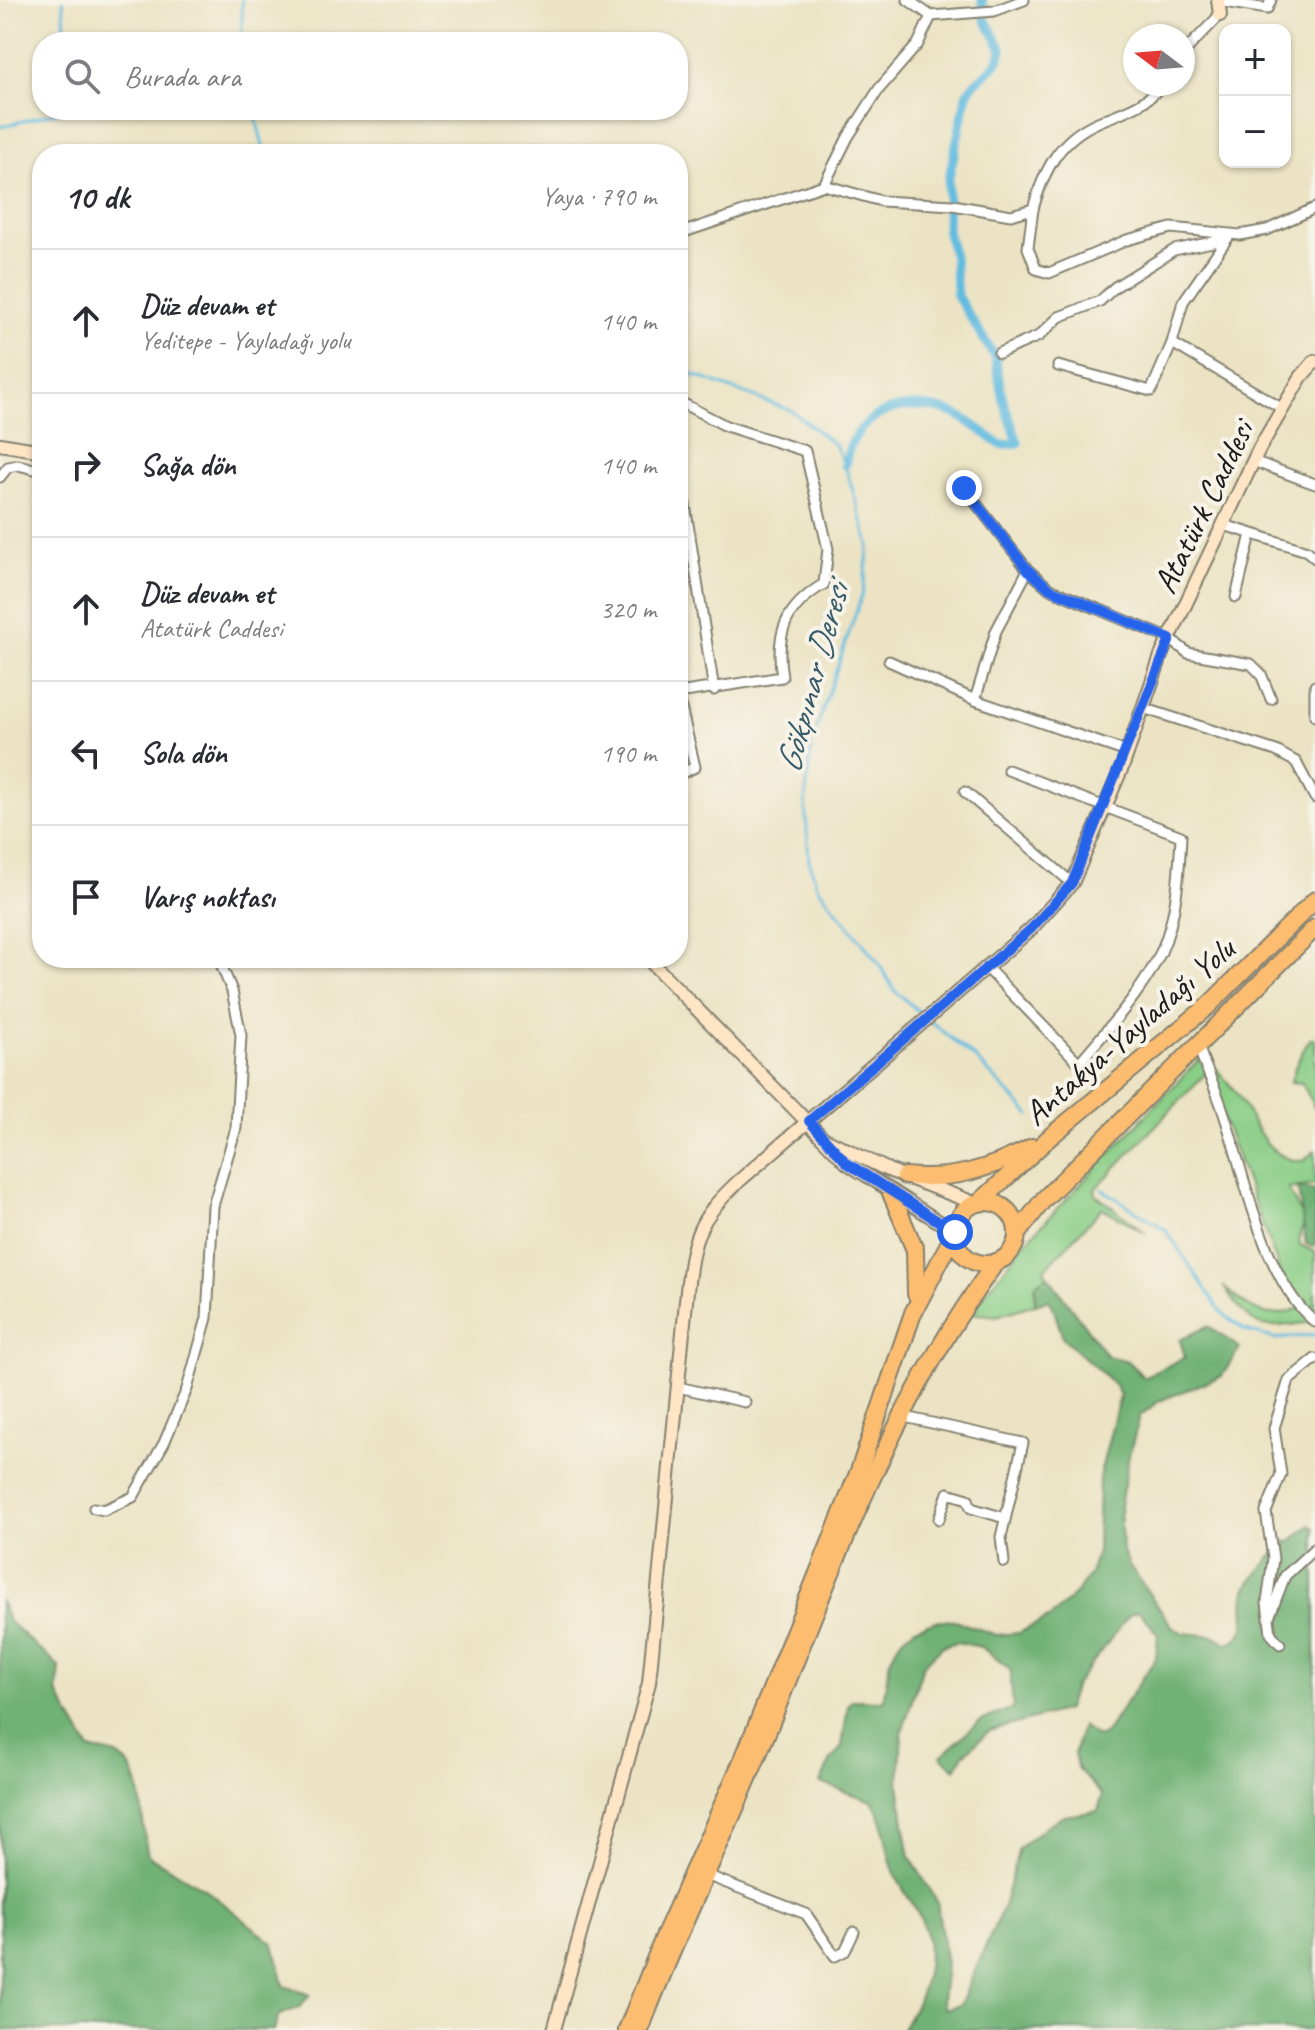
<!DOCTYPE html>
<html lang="tr">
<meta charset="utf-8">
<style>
body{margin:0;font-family:Caveat,sans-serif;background:#f7f7f7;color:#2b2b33}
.controls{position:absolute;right:24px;top:24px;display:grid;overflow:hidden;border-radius:16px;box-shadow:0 2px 6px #0004}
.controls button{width:72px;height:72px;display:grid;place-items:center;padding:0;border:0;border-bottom:2px solid #e1e1e2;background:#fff;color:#2b2b33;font:40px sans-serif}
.compass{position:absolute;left:1123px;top:24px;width:72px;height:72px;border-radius:50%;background:#fff;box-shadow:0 2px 6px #0004;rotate:286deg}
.stop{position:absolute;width:24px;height:24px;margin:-18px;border:6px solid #2563eb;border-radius:50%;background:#fff}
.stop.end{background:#2563eb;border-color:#fff;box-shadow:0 2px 8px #0008}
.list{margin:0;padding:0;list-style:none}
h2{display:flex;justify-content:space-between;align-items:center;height:104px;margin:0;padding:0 32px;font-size:34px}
h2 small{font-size:26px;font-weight:400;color:#7c7c81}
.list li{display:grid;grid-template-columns:52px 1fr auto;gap:24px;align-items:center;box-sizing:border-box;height:144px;padding:0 32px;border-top:2px solid #e1e1e2}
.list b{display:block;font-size:30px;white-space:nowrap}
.list p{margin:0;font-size:26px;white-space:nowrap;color:#7c7c81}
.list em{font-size:26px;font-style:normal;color:#7c7c81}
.icon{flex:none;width:44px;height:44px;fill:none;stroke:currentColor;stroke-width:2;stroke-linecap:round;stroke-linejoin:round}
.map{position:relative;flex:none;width:1315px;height:2030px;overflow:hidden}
.search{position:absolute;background:#fff;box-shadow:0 2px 6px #0004;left:32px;top:32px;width:656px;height:88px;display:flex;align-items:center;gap:20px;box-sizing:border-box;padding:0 28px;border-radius:32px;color:#7c7c81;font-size:30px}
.panel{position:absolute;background:#fff;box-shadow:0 2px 6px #0004;left:32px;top:144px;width:656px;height:824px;border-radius:32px}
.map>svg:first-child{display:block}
</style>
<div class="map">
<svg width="1315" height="2030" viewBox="0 0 1315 2030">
<rect width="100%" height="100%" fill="#f7f3e8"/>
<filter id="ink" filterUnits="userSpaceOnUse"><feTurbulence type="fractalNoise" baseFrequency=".0125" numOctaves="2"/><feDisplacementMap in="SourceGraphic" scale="16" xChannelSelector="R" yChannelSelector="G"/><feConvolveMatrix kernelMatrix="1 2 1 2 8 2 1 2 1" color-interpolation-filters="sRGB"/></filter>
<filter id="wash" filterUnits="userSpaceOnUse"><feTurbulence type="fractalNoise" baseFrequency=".006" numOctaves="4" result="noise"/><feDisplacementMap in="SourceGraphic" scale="32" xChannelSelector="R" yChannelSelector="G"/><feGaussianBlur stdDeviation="1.8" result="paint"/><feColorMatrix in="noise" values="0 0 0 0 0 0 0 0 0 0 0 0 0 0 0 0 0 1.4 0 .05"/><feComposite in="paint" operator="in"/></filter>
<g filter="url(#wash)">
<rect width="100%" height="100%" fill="#ebe3c3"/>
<!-- green -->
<g fill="#8ace87" stroke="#537552" stroke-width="2">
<path d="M1311,1038H1315V1108L1302,1083L1291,1082C1293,1069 1303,1049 1311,1038Z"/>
<path d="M1203,1055C1214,1067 1227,1079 1236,1093C1254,1119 1265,1161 1303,1161L1315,1151V1185L1288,1189L1305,1221L1299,1237L1300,1245L1315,1252V1322C1260,1327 1258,1336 1223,1286C1248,1309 1268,1324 1301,1307L1282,1277L1206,1073L1095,1189L1096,1195L1146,1233L1102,1208L1044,1270L1048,1276L1035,1286V1304L997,1316L970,1313L1023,1245Z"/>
</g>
<!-- forest -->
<g fill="#6fb174" stroke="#466648" stroke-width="2" fill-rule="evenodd">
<polygon points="1298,1187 1315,1191 1315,1247 1306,1244"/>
<path d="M1048,1276L1107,1356L1128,1361L1144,1378L1185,1357L1180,1340L1208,1326L1240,1348L1222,1376L1159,1401L1140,1416L1129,1455L1120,1506L1122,1549L1129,1565L1172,1626L1183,1633L1215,1636L1227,1643C1258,1635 1236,1604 1249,1584C1259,1569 1274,1555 1287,1541L1289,1543L1310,1525L1315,1528V2030H901C923,1998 937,1957 921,1919C914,1902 900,1889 894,1871C885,1848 886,1821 872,1801L820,1783L831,1760L842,1747L848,1705L852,1700L883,1701L890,1660L900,1641L915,1628L940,1620L955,1621L997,1635L1019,1633L1051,1617L1077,1592L1090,1574L1097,1552L1099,1478L1120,1395L1114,1384L1063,1338L1052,1304L1048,1300L1035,1304L1036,1284ZM1139,1611L1158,1634L1156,1658L1106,1732L1098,1737L1082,1726L1074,1754L1077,1768L1102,1795L1098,1811L1064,1816L1047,1825L1019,1848L1003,1907L960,2005L944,2009L942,2000L946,1965L937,1901L910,1857L904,1823L899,1782L902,1733L923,1665L943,1646L957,1642L981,1647L1010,1669L1013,1708L980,1721L941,1756L955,1769L964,1754L989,1731L1067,1710L1074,1687L1130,1614Z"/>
<path d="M0,1599L8,1621L60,1668L57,1693L90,1750C98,1751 108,1752 116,1755C147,1768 140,1829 148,1855L208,1891L274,1944L284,1986L310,1995L299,2008L279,2015L274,2030H0Z"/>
</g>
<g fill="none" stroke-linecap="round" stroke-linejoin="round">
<!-- stream -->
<g stroke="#63bce0" stroke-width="3">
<polyline points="63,0 66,42"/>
<polyline points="242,42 242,0"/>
<polyline points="254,110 265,154"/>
<polyline points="0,127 65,110"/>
<polyline points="678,369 792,411 835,445 845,465 869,544 863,592 812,741 805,802 809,860 817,886 877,961 895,991 924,1016"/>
<polyline points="930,1021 976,1059 1030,1115"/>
<polyline points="1102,1189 1166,1230 1221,1312 1244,1330 1276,1339 1315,1335"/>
</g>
<!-- canal -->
<path stroke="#63bce0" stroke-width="9" d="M845,465C853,411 908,394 955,414C973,422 985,435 1001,445L1018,443L1003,400L995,357L957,296L954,257L947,231L948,182L967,94C976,75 998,72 1002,49L985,19L982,0"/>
</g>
</g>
<g filter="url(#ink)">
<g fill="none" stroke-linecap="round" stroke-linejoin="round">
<!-- street casing -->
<g stroke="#848070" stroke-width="13">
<g id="street">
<polyline points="1218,1 1267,9 1271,0"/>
<polyline points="931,16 994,11 1024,0"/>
<polyline points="1183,53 1220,15"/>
<polyline points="824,185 848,137 879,89 918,44 931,16 908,0"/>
<polyline points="1033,209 1028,248 1036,269 1049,273 1127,240 1171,228 1240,235 1267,230 1315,208"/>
<path d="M678,234L824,185L881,201L953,205L1011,215L1033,209C1044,170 1059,139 1098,122C1121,112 1147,106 1162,84"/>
<polyline points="1172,343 1283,409"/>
<polyline points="999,353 1039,336 1059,317 1100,301 1115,287 1174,250 1227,239"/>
<polyline points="1058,366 1151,391 1172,343 1183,302 1229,236"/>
<path d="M678,401L726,426L805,451L828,549L824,584C785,607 775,634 782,677L678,693"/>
<polyline points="678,460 714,690"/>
<polyline points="1253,461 1315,484"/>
<polyline points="0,477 8,467 18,465 42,471"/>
<polyline points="964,488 1028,570 1050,589 1170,639 1188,653 1251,664 1261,674 1271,699"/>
<polyline points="1224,525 1307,551 1315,558"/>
<polyline points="1236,597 1251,534"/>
<polyline points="889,661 975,700 1127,752"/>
<polyline points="1315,686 1315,716"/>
<polyline points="678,695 695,767 678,775"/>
<polyline points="975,700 996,631 1028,570"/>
<polyline points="1143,708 1276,751 1296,762 1315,798"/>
<polyline points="965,792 1072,883"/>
<path d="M987,968L1079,1063C1107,1029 1142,993 1161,952C1177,916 1179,875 1181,836L1008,770"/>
<path d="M1198,1045C1205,1069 1217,1090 1224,1114C1244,1173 1264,1281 1315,1322"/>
<polyline points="678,1387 745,1402"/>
<polyline points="900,1416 1023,1443 1001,1537 1004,1562"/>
<polyline points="94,1508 104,1510 133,1497 164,1443 187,1389 207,1318 213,1206 236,1128 241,1035 232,991 222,967"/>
<polyline points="939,1519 948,1493 968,1499 971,1508 1005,1518"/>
<polyline points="1270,1615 1285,1576 1315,1548"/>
<polyline points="1280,1644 1271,1634 1267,1603 1273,1558 1266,1512 1281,1474 1274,1428 1289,1380 1315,1359"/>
<polyline points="706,1875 806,1914 835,1956 845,1951 854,1932"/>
</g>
</g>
<!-- secondary casing -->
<g stroke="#848070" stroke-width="16">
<g id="secondary">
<polyline points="1218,0 1220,15"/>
<polyline points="0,444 42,451"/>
<polyline points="647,958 823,1138"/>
<polyline points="955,1232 847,1163 823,1138 888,1170 977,1204"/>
<path d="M554,2030L649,1683L687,1291C693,1236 698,1219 739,1181L1031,929L1072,883L1123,765L1161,656L1259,449L1301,377L1315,361"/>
</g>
</g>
<!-- highway casing -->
<g stroke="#848070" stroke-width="20">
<g id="highway">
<path d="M905,1176C951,1181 991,1169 1032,1147"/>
<polyline points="891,1193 915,1250 916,1294"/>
<circle cx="986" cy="1233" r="31"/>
<polyline points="979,1203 1051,1136 1208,1006 1315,900"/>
<polyline points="1017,1234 1044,1199 1315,928"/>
<polyline points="627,2030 664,1937 746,1752 859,1471 913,1313 955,1232"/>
<path d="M640,2030C675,1937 719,1849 757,1757C827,1586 885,1413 996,1262"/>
</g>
</g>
<!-- street -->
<use href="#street" stroke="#fff" stroke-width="9"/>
<!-- secondary -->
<use href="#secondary" stroke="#fee5c5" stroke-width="12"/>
<!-- highway -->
<use href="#highway" stroke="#fcbd6f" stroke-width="16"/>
</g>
</g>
<g fill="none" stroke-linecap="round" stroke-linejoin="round" filter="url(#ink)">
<!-- route -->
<polyline stroke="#2563eb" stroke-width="10" points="955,1232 847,1163 809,1121 1031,929 1072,883 1170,639 1050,589 1028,570 964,488"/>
</g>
<g text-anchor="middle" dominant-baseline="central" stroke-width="8" stroke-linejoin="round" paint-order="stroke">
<!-- street labels -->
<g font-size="34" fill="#1c1c1c" stroke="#f7f3e8">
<text transform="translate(1203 507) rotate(-64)">Atatürk Caddesi</text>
<text transform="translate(1129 1031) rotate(-41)">Antakya-Yayladağı Yolu</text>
</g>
<!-- water labels -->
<g font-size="36" font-style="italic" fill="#385c6a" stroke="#f7f3e8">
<text transform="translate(812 678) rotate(-75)">Gökpınar Deresi</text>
</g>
</g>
</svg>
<div class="controls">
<button>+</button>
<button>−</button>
</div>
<svg class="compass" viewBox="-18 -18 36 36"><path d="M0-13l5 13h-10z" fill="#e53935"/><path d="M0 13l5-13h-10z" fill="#7c7c81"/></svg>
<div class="stop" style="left:955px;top:1232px"></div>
<div class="stop end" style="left:964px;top:488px"></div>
<div class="search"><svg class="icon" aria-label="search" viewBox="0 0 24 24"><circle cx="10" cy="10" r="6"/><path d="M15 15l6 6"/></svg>Burada ara</div>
<section class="panel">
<h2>10 dk<small>Yaya · 790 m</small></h2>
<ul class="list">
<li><svg class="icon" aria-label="ahead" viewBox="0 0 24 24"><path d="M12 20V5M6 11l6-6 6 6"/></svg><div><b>Düz devam et</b><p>Yeditepe - Yayladağı yolu</p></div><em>140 m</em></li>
<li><svg class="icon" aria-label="right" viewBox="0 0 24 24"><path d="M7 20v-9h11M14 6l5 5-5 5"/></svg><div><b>Sağa dön</b></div><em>140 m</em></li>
<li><svg class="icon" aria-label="ahead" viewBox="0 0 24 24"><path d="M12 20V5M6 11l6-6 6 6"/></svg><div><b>Düz devam et</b><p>Atatürk Caddesi</p></div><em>320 m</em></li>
<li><svg class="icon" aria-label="left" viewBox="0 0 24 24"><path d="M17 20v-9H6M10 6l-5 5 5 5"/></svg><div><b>Sola dön</b></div><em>190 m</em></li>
<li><svg class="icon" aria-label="arrive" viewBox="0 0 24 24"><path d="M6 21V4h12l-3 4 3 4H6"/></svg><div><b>Varış noktası</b></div></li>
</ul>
</section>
</div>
